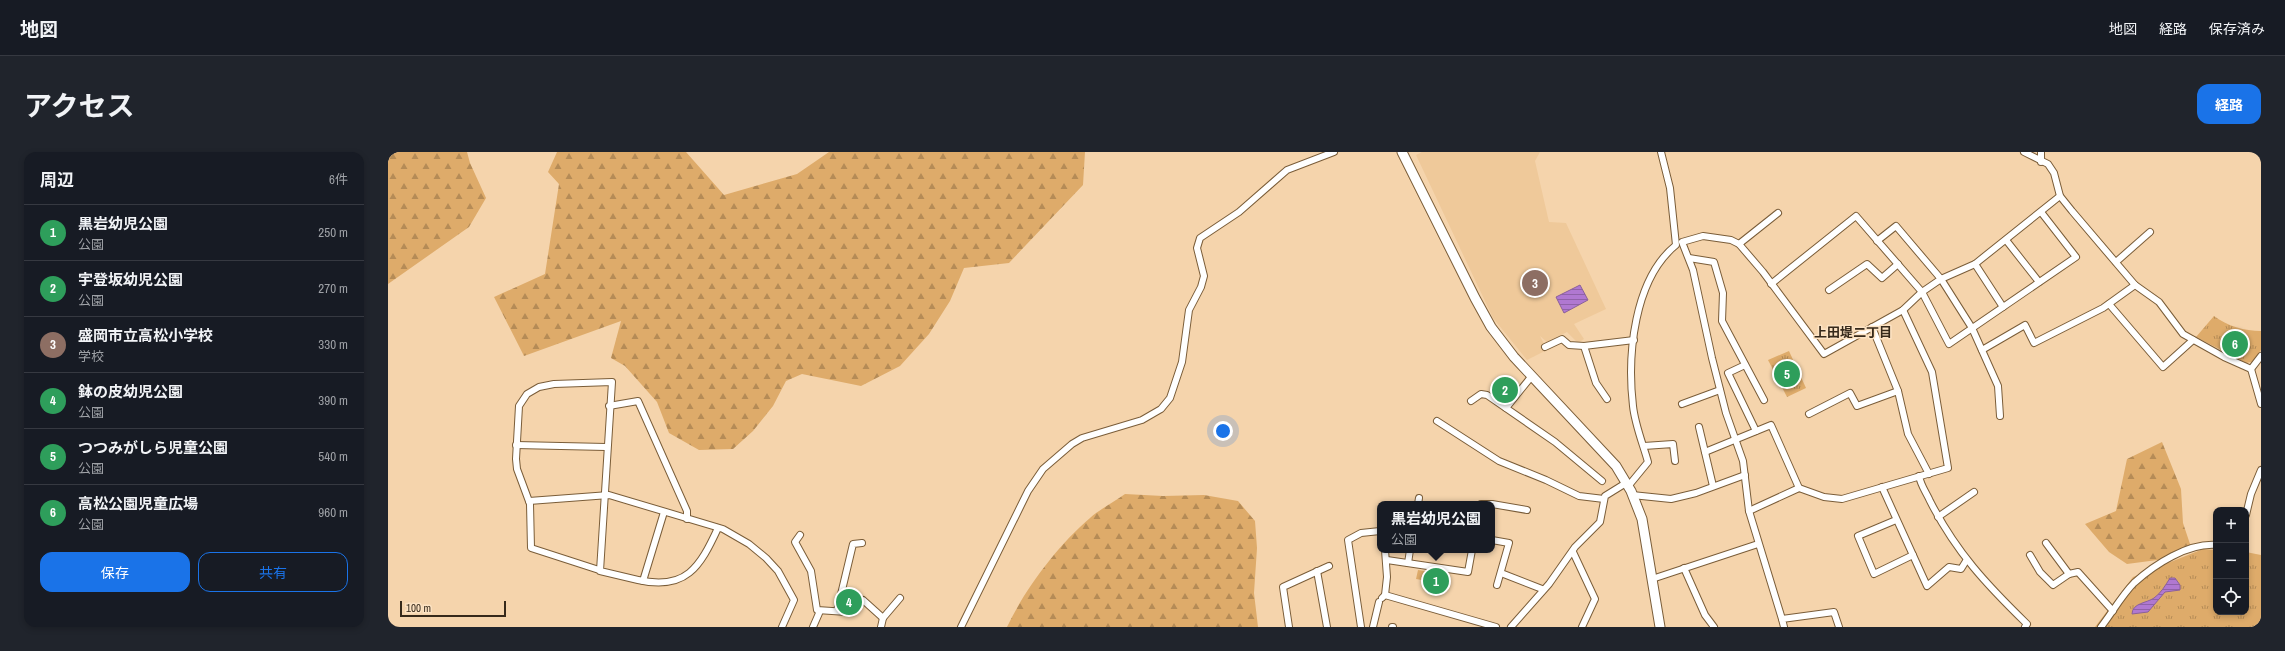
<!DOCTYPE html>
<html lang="ja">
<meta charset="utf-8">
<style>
body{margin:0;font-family:"Archivo Narrow","Noto Sans JP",sans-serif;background:#20242c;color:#f1f3f6}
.controls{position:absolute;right:12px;bottom:12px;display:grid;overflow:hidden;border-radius:8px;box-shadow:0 2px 6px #0003}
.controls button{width:36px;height:36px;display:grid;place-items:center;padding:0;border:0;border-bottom:1px solid #363941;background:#171b24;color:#f1f3f6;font:20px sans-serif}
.scale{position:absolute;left:12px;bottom:10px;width:106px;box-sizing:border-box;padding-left:4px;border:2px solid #36291a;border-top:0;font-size:11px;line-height:14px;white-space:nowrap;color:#36291a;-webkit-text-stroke:3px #fde3c3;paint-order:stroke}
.you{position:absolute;left:835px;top:279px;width:14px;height:14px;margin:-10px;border:3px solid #fff;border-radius:50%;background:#1a73e8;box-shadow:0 0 0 6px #1a73e833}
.badge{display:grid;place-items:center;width:26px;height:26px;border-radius:50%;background:#1a73e8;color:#fff;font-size:13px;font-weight:700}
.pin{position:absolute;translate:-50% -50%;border:2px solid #fff;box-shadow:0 1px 4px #0006}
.popup{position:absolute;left:989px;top:349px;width:118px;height:52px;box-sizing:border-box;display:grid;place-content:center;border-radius:8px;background:#171b24;filter:drop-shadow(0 1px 3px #0005);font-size:13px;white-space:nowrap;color:#9ea1a6}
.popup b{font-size:15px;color:#f1f3f6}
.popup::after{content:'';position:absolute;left:50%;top:100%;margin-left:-8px;border:8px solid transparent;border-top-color:#171b24}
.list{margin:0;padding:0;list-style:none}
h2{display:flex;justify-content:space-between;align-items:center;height:52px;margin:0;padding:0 16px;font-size:17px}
h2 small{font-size:13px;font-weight:400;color:#9ea1a6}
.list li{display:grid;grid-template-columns:26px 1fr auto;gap:12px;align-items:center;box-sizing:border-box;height:56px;padding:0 16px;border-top:1px solid #363941}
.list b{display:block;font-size:15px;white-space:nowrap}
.list p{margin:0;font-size:13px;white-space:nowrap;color:#9ea1a6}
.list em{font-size:13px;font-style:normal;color:#9ea1a6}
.actions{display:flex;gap:8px;padding:12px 16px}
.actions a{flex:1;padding:9px 0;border:1px solid #1a73e8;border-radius:12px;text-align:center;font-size:14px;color:#1a73e8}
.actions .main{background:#1a73e8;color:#fff}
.icon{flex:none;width:22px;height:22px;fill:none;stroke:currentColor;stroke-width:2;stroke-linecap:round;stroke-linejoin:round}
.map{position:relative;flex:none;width:1873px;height:475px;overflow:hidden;border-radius:12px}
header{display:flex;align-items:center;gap:24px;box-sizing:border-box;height:56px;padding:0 20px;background:#171b24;border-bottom:1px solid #363941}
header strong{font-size:19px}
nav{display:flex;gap:22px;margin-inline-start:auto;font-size:14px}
.intro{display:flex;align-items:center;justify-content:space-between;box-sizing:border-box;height:96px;padding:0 24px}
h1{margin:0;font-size:28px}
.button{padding:10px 18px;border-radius:12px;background:#1a73e8;color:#fff;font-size:14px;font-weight:700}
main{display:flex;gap:24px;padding:0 24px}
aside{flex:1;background:#171b24;border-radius:12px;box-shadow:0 2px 6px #0003}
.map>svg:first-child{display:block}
</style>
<header>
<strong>地図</strong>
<nav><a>地図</a><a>経路</a><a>保存済み</a></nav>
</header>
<div class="intro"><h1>アクセス</h1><a class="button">経路</a></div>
<main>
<aside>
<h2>周辺<small>6件</small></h2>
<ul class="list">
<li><span class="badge" style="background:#2e9e5b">1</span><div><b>黒岩幼児公園</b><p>公園</p></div><em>250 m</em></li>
<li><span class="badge" style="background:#2e9e5b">2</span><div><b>宇登坂幼児公園</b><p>公園</p></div><em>270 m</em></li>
<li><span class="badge" style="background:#8d6e63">3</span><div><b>盛岡市立高松小学校</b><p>学校</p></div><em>330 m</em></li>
<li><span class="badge" style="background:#2e9e5b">4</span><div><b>鉢の皮幼児公園</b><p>公園</p></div><em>390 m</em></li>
<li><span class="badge" style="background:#2e9e5b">5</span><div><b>つつみがしら児童公園</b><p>公園</p></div><em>540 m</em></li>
<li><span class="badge" style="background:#2e9e5b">6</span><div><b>高松公園児童広場</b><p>公園</p></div><em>960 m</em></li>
</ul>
<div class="actions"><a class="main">保存</a><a>共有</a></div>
</aside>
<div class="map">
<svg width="1873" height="475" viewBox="0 0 1873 475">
<defs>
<pattern id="forest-firs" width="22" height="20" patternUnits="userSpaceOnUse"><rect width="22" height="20" fill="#deab6a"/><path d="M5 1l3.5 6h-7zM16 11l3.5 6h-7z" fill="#b58b56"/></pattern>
<pattern id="park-tufts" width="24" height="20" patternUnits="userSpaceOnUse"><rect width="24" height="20" fill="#deab6a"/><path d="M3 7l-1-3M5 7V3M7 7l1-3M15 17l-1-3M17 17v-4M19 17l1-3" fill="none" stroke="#b58b56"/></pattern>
<pattern id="water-rules" width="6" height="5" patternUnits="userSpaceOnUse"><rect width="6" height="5" fill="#b078d1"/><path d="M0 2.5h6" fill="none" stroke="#9062a9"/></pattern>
</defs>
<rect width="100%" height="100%" fill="#f5d4ac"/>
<!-- built -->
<polygon fill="#efc99a" points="1034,0 1152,0 1147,9 1161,70 1178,71 1218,157 1186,172 1196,187 1190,191 1179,180 1159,190 1152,184 1159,198 1139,208 1105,166 1028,3"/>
<!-- forest -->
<g fill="url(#forest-firs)">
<polygon points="0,0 79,0 82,11 98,46 81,75 0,132"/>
<polygon points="169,0 298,0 336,43 409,22 441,0 697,0 695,33 621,111 576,116 562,149 541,182 512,214 473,234 414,222 398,229 385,254 365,279 345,297 311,298 281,281 269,250 237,214 223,206 233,169 136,204 106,145 157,122 171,32 160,20"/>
<polygon points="1774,290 1793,337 1795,371 1804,398 1777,407 1739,412 1721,400 1697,372 1728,359 1739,307"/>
<path d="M737,342L775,344L816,343L850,349L867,369L869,396L866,441L870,475H619C637,437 670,393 702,366C712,357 726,350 737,342Z"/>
</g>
<!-- park -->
<g fill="url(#park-tufts)">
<path d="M1826,164C1839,174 1857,179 1873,179V198L1864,210L1858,211L1808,185Z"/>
<polygon points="1401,199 1418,236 1399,245 1380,208"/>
<polygon points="1115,227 1126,240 1118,251 1106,242 1109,237 1107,235"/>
<polygon points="1815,397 1828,398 1828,460 1858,460 1858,400 1873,403 1873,475 1707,475 1745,425"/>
<polygon points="1030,418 1057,422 1055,438 1051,431 1028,427"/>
<polygon points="457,443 470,447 460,455 456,455"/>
</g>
<!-- water -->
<g fill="url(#water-rules)" stroke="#8b609a">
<polygon points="1192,133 1200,148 1176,161 1168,145"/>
<path d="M1782,426H1787L1792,433V438L1777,440L1760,460L1744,462C1744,451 1759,451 1766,446C1773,441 1777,434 1782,426Z"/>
</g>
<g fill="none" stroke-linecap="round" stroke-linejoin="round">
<!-- street casing -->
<g stroke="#7a5d39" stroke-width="8">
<g id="street">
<polyline points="1636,0 1660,12 1666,21 1672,44 1684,59 1747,133 1771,150 1795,182 1836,205 1863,217"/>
<polyline points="1653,10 1653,0"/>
<polyline points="1618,88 1651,130"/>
<polyline points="1489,89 1508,74 1553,127 1584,176 1610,234 1612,264"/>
<polyline points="1351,92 1390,61"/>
<polyline points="1301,106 1326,110 1335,141 1334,169 1376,248"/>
<polyline points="1728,110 1762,80"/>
<polyline points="1587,112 1615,155"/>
<polyline points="1383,132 1468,64 1534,140 1561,192 1688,105 1653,60"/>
<polyline points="1441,138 1479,112 1494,126 1510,112"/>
<polyline points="1721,152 1775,215 1805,188"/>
<polyline points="1484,175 1510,239 1520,282 1541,322"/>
<polyline points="1196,194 1208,231 1219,247"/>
<polyline points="1157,195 1174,187 1181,193 1196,194 1246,188"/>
<polyline points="1594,198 1637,173 1646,191 1715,156 1747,133"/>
<polyline points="1357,213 1340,221 1368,279"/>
<polyline points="1863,217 1873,252"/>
<polyline points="1863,217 1873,204"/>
<polyline points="1083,249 1093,242 1099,243 1167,290 1214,329"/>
<polyline points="1294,252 1332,238"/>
<polyline points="221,254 250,249 299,359 299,367"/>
<polyline points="1118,256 1143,225"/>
<polyline points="1421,262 1462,241 1469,254 1510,239"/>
<polyline points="1049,269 1111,309 1158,328 1191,344 1216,347"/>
<polyline points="1311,275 1325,334"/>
<polyline points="128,293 218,295"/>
<polyline points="1256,294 1285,292 1287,309"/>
<polyline points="1317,300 1383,273 1411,336"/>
<path d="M1531,324C1533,334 1538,340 1542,349C1568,400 1598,432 1639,472L1637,475"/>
<path d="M1242,332L1260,310C1255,292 1247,273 1245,254C1239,203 1246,127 1288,93L1282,36L1273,0"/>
<polyline points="1494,335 1539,434 1561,415 1573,417 1578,409"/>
<polyline points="1244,343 1283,347 1308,341 1357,323"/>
<polyline points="141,349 221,343 335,377 361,392 378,406 390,419 406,448 394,475"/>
<polyline points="1030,352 1031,346"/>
<polyline points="1093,352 1103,352"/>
<polyline points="1104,352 1139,358"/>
<polyline points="1361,359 1411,336 1436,345 1454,347 1560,316 1544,220 1515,158"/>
<polyline points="1858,363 1863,342 1873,318"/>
<polyline points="1550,365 1586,340"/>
<polyline points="1508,368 1470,384 1486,422 1525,403"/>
<polyline points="412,383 407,390 423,419 429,458 459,460 475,448 495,466"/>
<polyline points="1104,388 1121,391 1109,433"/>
<polyline points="1658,391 1681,422"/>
<polyline points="1185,400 1207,447 1194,475"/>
<polyline points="1642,403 1652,420 1665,433 1681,422 1690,420 1725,459"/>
<polyline points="999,408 1080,420 1084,398"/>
<polyline points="1020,411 1022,398"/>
<polyline points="1296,416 1317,463 1326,475"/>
<path d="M212,419L224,230L166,232L151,235L139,242L131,254L128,307L129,317L142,352L143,396L211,418L212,419L250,428C298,439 312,415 330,376"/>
<polyline points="929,419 939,475"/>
<polyline points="1113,421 1154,437"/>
<polyline points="1264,427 1370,392"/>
<polyline points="255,429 276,360"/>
<polyline points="997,443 1108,475"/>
<polyline points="994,446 997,443 999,425 997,398"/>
<polyline points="449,459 465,392 474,391"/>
<polyline points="1394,467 1361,359 1355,309 1338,261 1324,206 1305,118 1294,90 1315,84 1343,88 1351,92 1375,120 1436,202 1515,158 1534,140 1553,127 1587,112 1672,44"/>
<polyline points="425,475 432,459"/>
<polyline points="493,475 495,466 512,446"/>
<polyline points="573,475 640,339 655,317 684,292 694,286 754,268 773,257 782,246 794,210 801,158 813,135 816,124 809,96 812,86 851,60 899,18 946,0"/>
<polyline points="901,475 895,435 941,414"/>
<polyline points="973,475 960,388 973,381 992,379"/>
<polyline points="985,475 991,450"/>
<polyline points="1004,475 1005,475"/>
<polyline points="1123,475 1161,432 1187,395 1212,370 1217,344 1238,331"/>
<polyline points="1396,475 1394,467 1446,460 1451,475"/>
<path d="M1713,475C1724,461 1734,443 1746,431C1767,412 1800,391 1828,393"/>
</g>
</g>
<!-- secondary casing -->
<g stroke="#7a5d39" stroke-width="11">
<polyline id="secondary" points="1014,0 1087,146 1103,175 1126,205 1228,314 1243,339 1254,367 1272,475"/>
</g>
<!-- street -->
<use href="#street" stroke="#fff" stroke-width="6"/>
<!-- secondary -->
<use href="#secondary" stroke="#fff" stroke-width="9"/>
</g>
<g text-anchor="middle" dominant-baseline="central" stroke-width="3" stroke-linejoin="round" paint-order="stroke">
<!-- neighbourhood labels -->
<g font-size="13" font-weight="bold" fill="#36291a" stroke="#fde3c3">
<text x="1465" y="180">上田堤二丁目</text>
</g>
</g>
</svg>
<div class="controls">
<button>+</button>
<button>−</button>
<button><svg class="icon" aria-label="locate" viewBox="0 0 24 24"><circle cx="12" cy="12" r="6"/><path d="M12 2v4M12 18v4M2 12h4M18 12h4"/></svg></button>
</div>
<div class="scale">100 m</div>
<div class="you"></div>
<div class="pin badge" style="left:1048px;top:429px;background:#2e9e5b">1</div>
<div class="popup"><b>黒岩幼児公園</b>公園</div>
<div class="pin badge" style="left:1117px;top:238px;background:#2e9e5b">2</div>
<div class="pin badge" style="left:1147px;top:131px;background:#8d6e63">3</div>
<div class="pin badge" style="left:461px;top:450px;background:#2e9e5b">4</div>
<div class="pin badge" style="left:1399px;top:222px;background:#2e9e5b">5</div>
<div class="pin badge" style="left:1847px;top:192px;background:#2e9e5b">6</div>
</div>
</main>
